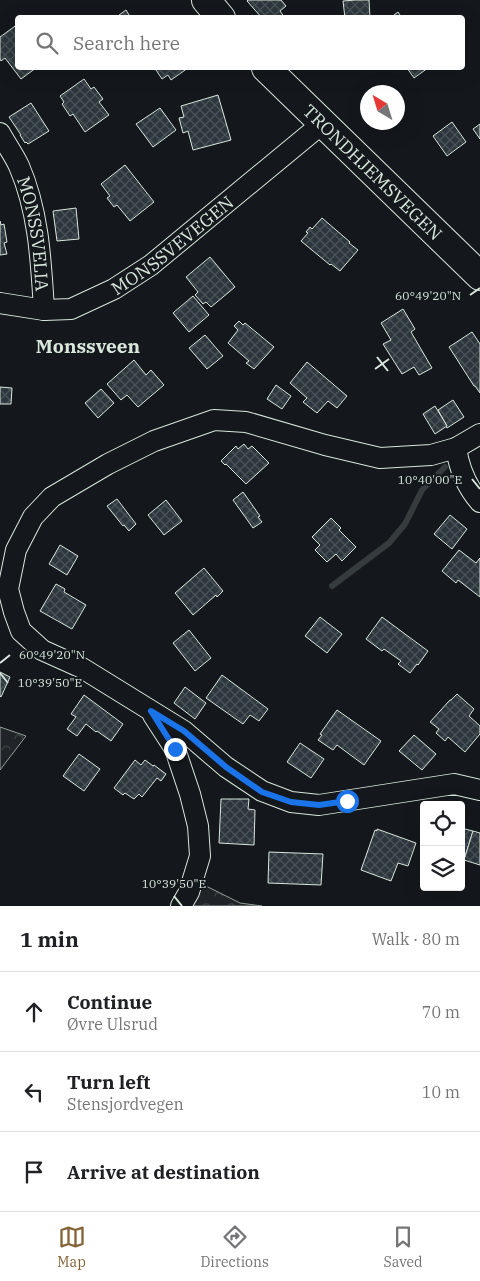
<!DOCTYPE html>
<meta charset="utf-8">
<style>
body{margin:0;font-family:"IBM Plex Serif",serif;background:#f6f6f6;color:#202124}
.controls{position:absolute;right:15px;bottom:15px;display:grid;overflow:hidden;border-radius:5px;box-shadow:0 5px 20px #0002}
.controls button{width:45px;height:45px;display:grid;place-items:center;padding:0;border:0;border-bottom:1px solid #e0e0e0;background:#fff;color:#202124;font:25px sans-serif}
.compass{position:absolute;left:360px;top:85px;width:45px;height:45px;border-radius:50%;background:#fff;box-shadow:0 5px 20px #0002;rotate:322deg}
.stop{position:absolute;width:15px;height:15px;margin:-11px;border:4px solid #1a73e8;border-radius:50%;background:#fff}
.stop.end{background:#1a73e8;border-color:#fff;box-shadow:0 1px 5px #0008}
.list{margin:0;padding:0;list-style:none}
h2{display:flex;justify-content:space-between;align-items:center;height:65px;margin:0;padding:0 20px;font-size:21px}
h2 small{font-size:16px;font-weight:400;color:#757577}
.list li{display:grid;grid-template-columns:32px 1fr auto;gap:15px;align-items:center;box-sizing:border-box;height:80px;padding:0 20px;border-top:1px solid #e0e0e0}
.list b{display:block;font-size:19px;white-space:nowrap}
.list p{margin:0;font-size:16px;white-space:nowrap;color:#757577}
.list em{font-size:16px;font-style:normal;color:#757577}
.icon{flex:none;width:28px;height:28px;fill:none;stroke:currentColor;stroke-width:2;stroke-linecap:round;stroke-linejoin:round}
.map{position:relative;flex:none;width:480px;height:906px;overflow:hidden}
.search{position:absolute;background:#fff;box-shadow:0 5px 20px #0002;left:15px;right:15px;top:15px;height:55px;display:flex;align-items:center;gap:12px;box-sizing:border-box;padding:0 18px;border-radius:5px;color:#757577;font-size:19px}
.sheet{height:305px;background:#fff}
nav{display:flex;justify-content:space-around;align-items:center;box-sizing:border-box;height:70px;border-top:1px solid #e0e0e0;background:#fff;font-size:14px;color:#757577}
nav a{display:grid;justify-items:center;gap:2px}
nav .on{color:#846436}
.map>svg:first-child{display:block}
</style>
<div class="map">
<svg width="480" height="906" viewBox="0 0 480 906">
<defs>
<pattern id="forest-crowns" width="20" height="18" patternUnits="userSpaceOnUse" patternTransform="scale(1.25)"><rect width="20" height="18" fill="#202428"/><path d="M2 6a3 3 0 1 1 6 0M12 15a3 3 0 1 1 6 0" fill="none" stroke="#404447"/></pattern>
<pattern id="building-cross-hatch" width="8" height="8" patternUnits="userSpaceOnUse" patternTransform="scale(1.25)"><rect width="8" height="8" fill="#2c363c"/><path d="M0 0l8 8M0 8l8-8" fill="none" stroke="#4a5358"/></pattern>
</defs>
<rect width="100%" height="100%" fill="#14181c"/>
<!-- forest -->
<g fill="url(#forest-crowns)" stroke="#939e99">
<polygon points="0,727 26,736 0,770"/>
<polygon points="196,881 240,903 262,906 182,906"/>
</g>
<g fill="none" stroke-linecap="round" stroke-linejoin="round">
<!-- stream -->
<polyline stroke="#363b3e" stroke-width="6" points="332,586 389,543 405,524 422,490 445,467"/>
</g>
<!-- building -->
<g fill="url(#building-cross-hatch)" stroke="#d8e6dc">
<polygon points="248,0 281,0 286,6 280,11 285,18 262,18 247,1"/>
<polygon points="356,0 369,0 370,18 345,18 343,1"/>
<polygon points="126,10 131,18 115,18"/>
<polygon points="398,12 402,18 390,18"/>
<polygon points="18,24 18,68 36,68 21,79 5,58 1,61 0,59 0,37"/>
<polygon points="160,68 188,68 171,80 168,75 162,79 156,70"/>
<polygon points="407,68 428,68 414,78"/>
<polygon points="84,79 91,89 94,87 103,99 99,102 109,115 85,132 73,114 70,116 62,104 64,102 60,96"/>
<polygon points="218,95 231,140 193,150 188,131 183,133 179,118 184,117 181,106"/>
<polygon points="31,103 49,131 28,144 26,142 25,143 20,135 21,135 9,117"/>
<polygon points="160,108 176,130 153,147 136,124"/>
<polygon points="452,122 466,142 447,156 433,136"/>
<polygon points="480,124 480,139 473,129"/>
<polygon points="125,165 154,202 130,221 117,205 114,207 107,198 110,196 101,184"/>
<polygon points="76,208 79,239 57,241 53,211"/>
<polygon points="322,218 350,242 349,243 358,250 340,271 331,264 330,265 301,241 308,233 306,232 310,227 312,229"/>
<polygon points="0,221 1,225 4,224 7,242 4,243 7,254 0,255"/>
<polygon points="210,257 235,287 211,307 206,302 203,304 195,295 198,292 186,277"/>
<polygon points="193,296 209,315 189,332 173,313"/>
<polygon points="403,309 415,329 411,332 432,368 419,375 414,367 402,374 383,344 391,340 381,323"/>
<polygon points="239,321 243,325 245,323 274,347 254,369 246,363 249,361 228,343 238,330 234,326"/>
<polygon points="472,332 480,344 480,393 475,386 474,386 449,347"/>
<polygon points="205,335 223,356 207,369 189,348"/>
<polygon points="134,360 146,375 151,370 164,385 138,407 127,395 121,400 107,384"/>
<polygon points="307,362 347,396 337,408 328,401 317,413 303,402 307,398 290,383"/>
<polygon points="276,385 291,396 282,409 267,399"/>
<polygon points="0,387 12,388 11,404 0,404"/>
<polygon points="101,389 114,403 98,418 85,403"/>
<polygon points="453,400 464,417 447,428 446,426 447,426 438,410"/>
<polygon points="435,406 447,426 435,434 423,414"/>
<polygon points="244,444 248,449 252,446 269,463 246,484 226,464 225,465 221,461 236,446 238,449"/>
<polygon points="243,492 260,516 258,517 262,522 253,528 233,500"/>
<polygon points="117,499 136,524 129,531 124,525 123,526 107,506"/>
<polygon points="166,500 182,521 164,535 148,515"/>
<polygon points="450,515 467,529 452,549 434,534"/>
<polygon points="331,518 341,528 339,530 356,547 342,561 336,554 327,562 315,550 320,545 312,537"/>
<polygon points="60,545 78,556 67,575 49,564"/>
<polygon points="459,550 476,563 480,558 480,597 458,580 456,583 442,571"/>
<polygon points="204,568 223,591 217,597 216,595 193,615 175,593"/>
<polygon points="56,584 65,589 64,592 86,605 72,629 40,611"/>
<polygon points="320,617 342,634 327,653 305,636"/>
<polygon points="382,617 428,651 418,665 417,664 410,673 398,664 401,661 384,649 382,651 366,639"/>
<polygon points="189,630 211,658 195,671 173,643"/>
<polygon points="0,672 10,677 1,697 0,696"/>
<polygon points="222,675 268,709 259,721 250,715 243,724 206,698"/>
<polygon points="185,687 206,703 195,719 174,703"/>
<polygon points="457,694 474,709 469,716 480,726 480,734 465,752 448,737 445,741 436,733 439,729 430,722 450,700 451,700"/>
<polygon points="84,695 123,724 111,741 97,731 96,732 86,724 77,736 67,729 76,717 71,714"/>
<polygon points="337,710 381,741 364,765 337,745 333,750 318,740 322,735 320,734"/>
<polygon points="414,735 436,754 422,770 399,751"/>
<polygon points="300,743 324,759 311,778 287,762"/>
<polygon points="79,754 100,769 84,791 63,776"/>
<polygon points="135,760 141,765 145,760 153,766 154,765 166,774 161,781 157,778 142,797 139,794 134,799 125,793 123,795 114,788"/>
<polygon points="221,799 249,799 248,809 255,810 254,845 219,843"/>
<polygon points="461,828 473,831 465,856 462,855 461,856"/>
<polygon points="377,829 416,843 408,866 398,863 391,881 361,870 375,830 377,831"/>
<polygon points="473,831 480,833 480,865 464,860"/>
<polygon points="269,852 323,854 321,885 268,883"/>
</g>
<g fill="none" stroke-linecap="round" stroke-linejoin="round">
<!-- minor casing -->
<g stroke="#d8e6dc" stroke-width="22">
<g id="minor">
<path id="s1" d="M0,133C6,144 14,155 19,166C39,212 41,261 44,310"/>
<path id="s2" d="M0,303L44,310L71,309L114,289L151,265L323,123"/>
<polyline points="480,434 456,448 431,455 380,458 325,445 246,422 214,420 154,441 108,464 52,497 33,517 16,550 8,589 14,612 21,631 42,650 82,668 184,731 226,767 262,791 291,802 319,805 454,784 480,790"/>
<path d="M456,448C459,468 467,487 480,502"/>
<polyline points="153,715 175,749 190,794 198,826 200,856 189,892 181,906"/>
</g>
</g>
<!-- secondary casing -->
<g stroke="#d8e6dc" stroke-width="30">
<g id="secondary">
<polyline points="206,0 221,18"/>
<path id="s3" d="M266,68L480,276"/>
</g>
</g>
<!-- minor -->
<use href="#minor" stroke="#14181c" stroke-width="20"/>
<!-- secondary -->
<use href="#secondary" stroke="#14181c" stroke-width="28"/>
</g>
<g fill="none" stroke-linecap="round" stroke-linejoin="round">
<!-- route -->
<polyline stroke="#1a73e8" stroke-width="6" points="175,749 151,711 184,731 226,767 262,792 291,802 319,805 347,801"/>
</g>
<!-- ticks -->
<path fill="none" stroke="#d8e6dc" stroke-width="2" d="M470,295L480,288M377,357L388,371M375,369L389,359M472,479L480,489M0,663L10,655M0,673L8,683M174,896L182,906"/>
<g text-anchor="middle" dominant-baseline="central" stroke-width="4" stroke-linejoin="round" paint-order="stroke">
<!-- street labels -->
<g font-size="18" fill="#d8e6dc" stroke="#14181c">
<text stroke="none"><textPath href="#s3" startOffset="149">TRONDHJEMSVEGEN</textPath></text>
<text stroke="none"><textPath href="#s1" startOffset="108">MONSSVELIA</textPath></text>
<text stroke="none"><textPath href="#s2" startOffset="192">MONSSVEVEGEN</textPath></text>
</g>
<!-- neighbourhood labels -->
<g font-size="19" font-weight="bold" fill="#d8e6dc" stroke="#14181c">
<text x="88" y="346">Monssveen</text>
</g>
</g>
<g font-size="12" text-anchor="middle" fill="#d8e6dc" stroke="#14181c" stroke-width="4" stroke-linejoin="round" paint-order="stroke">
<text x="428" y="300">60°49'20"N</text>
<text x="430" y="484">10°40'00"E</text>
<text x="52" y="659">60°49'20"N</text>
<text x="50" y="687">10°39'50"E</text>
<text x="174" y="888">10°39'50"E</text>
</g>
</svg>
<div class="controls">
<button><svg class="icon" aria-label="locate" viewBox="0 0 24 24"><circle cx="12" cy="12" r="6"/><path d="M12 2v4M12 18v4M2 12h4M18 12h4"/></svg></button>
<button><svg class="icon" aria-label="layers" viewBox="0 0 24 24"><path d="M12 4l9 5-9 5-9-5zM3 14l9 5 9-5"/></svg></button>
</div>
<svg class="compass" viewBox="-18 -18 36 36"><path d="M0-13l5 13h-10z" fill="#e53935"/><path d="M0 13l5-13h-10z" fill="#757577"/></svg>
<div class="stop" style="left:347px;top:801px"></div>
<div class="stop end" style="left:175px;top:749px"></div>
<div class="search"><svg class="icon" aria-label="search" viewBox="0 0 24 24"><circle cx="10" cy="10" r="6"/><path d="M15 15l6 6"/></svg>Search here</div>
</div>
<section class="sheet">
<h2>1 min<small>Walk · 80 m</small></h2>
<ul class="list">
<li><svg class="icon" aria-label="ahead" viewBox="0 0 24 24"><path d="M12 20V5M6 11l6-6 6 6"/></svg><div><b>Continue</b><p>Øvre Ulsrud</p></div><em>70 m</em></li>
<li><svg class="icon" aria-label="left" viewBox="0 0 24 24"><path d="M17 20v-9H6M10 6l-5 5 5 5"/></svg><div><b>Turn left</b><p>Stensjordvegen</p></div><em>10 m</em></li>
<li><svg class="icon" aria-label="arrive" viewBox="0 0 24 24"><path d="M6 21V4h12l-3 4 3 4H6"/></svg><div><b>Arrive at destination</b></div></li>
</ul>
</section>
<nav>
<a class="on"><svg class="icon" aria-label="map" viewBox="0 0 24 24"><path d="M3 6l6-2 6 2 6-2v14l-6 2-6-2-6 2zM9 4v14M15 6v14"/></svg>Map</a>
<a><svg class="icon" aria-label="directions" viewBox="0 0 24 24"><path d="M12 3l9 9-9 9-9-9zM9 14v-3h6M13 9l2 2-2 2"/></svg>Directions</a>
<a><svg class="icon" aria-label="saved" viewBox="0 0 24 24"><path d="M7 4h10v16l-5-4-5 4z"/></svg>Saved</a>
</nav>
